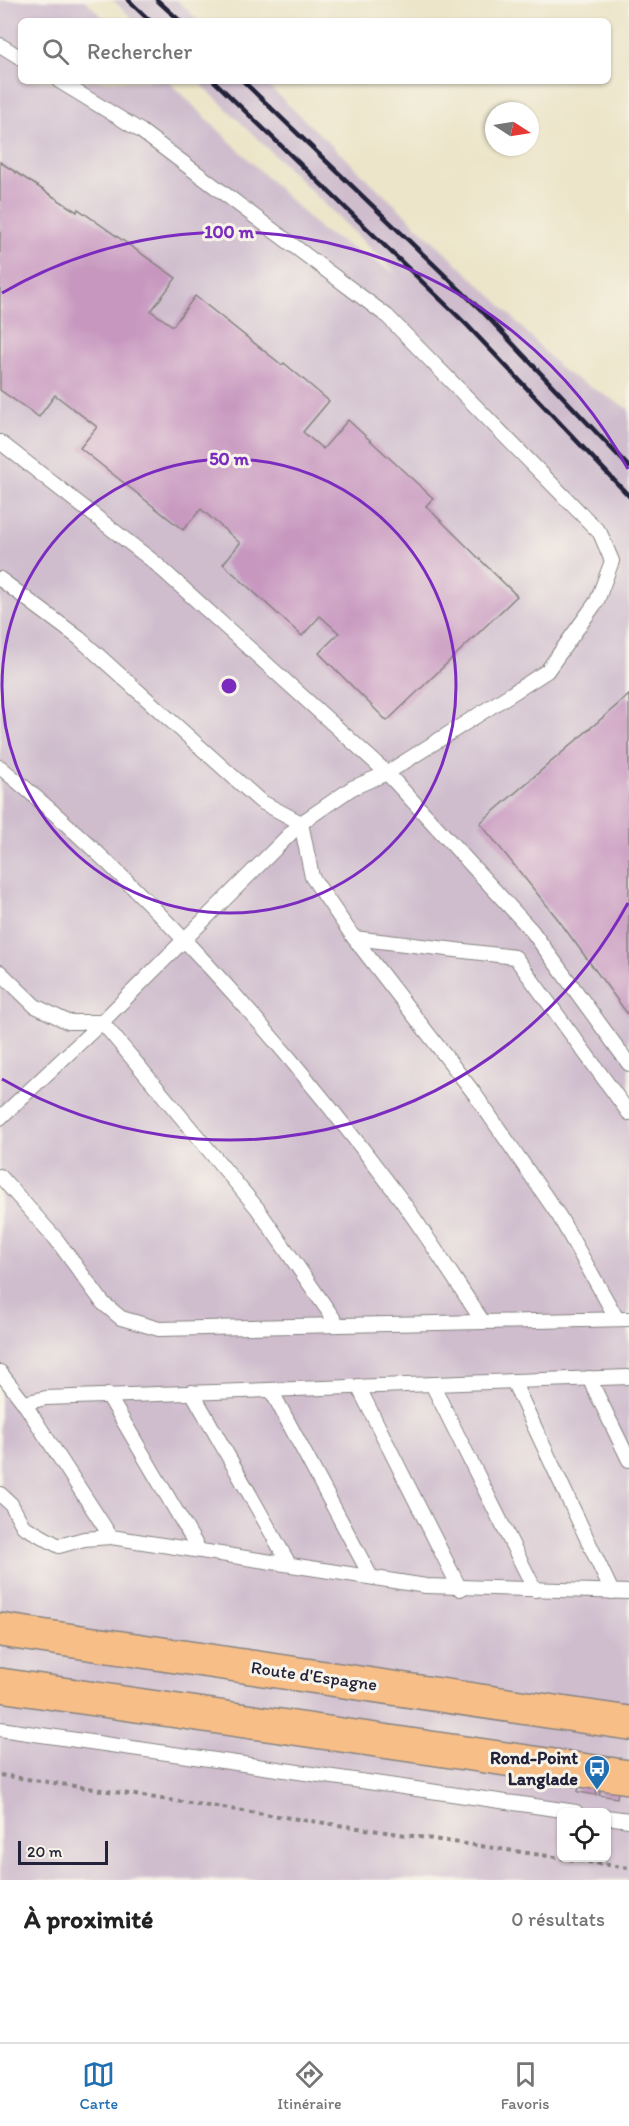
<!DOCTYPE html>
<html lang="fr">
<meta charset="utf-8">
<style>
body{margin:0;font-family:Itim,sans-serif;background:#f2f2f2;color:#222}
.controls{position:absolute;right:18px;bottom:18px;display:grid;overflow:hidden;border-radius:9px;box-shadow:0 2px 4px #0004}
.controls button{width:54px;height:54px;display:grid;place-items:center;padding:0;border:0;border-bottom:2px solid #e0e0e0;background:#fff;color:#222;font:30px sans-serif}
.compass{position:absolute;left:485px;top:102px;width:54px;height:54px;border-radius:50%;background:#fff;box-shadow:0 2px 4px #0004;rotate:102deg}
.scale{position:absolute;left:18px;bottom:15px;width:90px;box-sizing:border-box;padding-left:6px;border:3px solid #22223b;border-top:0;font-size:16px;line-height:21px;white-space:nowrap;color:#22223b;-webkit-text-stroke:4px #f7f3e8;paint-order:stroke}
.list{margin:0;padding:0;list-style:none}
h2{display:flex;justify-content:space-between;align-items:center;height:78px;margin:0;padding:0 24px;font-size:26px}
h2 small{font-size:20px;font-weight:400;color:#767676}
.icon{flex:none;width:33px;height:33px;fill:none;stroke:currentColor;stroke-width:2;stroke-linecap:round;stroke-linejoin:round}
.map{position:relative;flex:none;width:629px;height:1880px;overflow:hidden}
.search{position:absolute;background:#fff;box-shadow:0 2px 4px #0004;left:18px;right:18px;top:18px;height:66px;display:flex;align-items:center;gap:15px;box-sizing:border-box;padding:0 21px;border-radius:9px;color:#767676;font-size:22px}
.sheet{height:162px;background:#fff}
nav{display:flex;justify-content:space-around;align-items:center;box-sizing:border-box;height:84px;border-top:2px solid #e0e0e0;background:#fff;font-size:16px;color:#767676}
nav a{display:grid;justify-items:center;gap:3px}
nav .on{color:#1f6fb2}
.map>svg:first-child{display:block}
</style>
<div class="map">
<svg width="629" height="1880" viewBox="0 0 629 1880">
<rect width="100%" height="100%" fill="#f7f3e8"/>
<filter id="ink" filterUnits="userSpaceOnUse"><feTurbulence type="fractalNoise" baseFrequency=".0167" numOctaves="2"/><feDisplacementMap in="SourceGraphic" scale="12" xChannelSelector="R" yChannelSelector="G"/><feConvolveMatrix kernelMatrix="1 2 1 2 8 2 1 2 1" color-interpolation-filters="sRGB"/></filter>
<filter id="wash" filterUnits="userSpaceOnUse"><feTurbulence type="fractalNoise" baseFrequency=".008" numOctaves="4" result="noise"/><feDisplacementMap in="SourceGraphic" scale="24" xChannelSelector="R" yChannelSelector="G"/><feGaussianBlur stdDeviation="1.35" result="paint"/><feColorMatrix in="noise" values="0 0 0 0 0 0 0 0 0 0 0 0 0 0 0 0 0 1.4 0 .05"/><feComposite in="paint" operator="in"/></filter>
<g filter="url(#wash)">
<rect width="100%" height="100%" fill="#ece5c9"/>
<!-- industrial -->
<g fill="#cfbdce" fill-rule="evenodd">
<path d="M0,0H85L107,21H21V81H168L322,231L397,274L198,81H263L495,299L563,371L629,409V1880H0ZM562,1812H606V1858H562Z"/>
<polygon points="113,0 177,0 199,21 135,21"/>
</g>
<g id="blocks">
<!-- building -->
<g fill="#c797c0">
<polygon points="0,162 77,212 78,209 176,278 151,311 173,326 195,296 282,365 284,363 303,379 329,401 303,432 323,449 348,420 433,498 426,506 517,596 387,721 319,653 339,633 320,616 302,636 223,564 240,543 201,509 183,530 80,448 97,427 55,395 39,417 0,390"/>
<polygon points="629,695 629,1016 557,918 480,823"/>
<polygon points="579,1785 597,1788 596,1795 578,1792"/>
<polygon points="601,1789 618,1791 617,1798 599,1795"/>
</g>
</g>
</g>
<g filter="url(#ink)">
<use href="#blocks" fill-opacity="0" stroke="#878482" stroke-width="1.5"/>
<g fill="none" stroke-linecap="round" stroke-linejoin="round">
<!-- service casing -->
<g stroke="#878482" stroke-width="16">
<g id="service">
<polyline points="0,45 21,58"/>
<polyline points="0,442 154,562 387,773 532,931 629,1064"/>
<polyline points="0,579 79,638 260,801 301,823 312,877 354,938 474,1093 559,1216 617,1319"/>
<path d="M0,767C147,887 286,1045 399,1197C428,1237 455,1280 483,1322L629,1319"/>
<polyline points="354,938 515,957 629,1113"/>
<polyline points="0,972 35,1006 68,1022 102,1022 257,1208 338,1325"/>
<polyline points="0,1118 102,1022 301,823 352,788 387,773 547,671 597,601 612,561 600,533 387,316 141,131 59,81"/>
<polyline points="0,1176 56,1239 103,1303 121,1318 159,1329 483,1322"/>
<polyline points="0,1372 24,1403 111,1537 84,1539 59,1546 23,1526 11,1504 0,1494"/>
<polyline points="589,1378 629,1460"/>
<polyline points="513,1381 612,1592"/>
<polyline points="432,1384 535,1590"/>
<polyline points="358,1386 460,1589"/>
<polyline points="271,1390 371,1577"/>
<polyline points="192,1392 289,1564"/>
<polyline points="108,1395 199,1550"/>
<polyline points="24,1403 46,1398 629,1377"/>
<polyline points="111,1537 426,1586 629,1592"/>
<polyline points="0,1729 576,1812"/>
<polyline points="606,1817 629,1820"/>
</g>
</g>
<!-- primary casing -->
<g stroke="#878482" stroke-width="36">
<g id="primary">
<polyline points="0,1630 629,1723"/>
<polyline points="0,1685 629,1777"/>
</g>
</g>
<!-- path -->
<polyline stroke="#878482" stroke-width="4" stroke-dasharray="4.5 4.5" stroke-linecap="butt" points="0,1775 629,1868"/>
<!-- service -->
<use href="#service" stroke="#fff" stroke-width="14"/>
<!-- primary -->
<use href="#primary" stroke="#f7be88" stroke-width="33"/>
<!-- rail -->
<g stroke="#22223b" stroke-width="4.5">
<polyline points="128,0 150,21"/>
<polyline points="157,0 180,21"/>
<polyline points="214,81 467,325 629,496"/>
<polyline points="243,81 482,311 629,467"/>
</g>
</g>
</g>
<!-- distance rings -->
<g fill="none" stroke="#7b2cbf" stroke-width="3">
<circle cx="229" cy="686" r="227"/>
<path d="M628 903A454 454 0 0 1 2 1079M2 293A454 454 0 0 1 628 469"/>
</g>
<!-- icons -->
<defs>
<g id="bus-pin" transform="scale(1.35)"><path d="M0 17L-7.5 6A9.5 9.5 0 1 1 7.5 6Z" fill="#1f6fb2" stroke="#f7f3e8"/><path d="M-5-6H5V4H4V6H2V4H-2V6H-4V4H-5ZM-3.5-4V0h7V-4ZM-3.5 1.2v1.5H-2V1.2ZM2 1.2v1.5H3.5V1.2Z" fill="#fff"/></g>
</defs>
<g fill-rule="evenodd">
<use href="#bus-pin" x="597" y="1768"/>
</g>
<g text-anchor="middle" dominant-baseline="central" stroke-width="6" stroke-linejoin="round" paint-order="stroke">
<!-- street labels -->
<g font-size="18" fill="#22223b" stroke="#f7f3e8">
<text transform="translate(314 1676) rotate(8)">Route d'Espagne</text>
</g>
<!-- poi labels -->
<g font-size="18" font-weight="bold" fill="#22223b" stroke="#f7f3e8" text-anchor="end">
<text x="578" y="1758">Rond-Point<tspan x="578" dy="21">Langlade</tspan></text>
</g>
</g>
<circle cx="229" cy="686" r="9" fill="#7b2cbf" stroke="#f7f3e8" stroke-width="3"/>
<g font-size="18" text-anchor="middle" font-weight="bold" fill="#7b2cbf" stroke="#f7f3e8" stroke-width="6" stroke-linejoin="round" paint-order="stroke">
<text x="229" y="238">100 m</text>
<text x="229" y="465">50 m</text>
</g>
</svg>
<div class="controls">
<button><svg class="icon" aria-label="locate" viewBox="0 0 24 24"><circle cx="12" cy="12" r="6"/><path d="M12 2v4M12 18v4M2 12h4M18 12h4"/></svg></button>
</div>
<svg class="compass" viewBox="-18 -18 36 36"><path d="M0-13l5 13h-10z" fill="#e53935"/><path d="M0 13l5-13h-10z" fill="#767676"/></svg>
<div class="scale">20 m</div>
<div class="search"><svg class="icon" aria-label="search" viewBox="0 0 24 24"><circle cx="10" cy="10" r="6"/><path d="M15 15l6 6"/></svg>Rechercher</div>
</div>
<section class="sheet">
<h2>À proximité<small>0 résultats</small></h2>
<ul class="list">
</ul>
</section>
<nav>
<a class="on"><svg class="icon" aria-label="map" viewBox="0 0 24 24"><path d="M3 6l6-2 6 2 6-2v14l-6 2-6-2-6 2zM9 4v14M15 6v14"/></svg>Carte</a>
<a><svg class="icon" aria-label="directions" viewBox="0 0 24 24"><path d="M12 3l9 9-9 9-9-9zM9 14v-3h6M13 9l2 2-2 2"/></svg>Itinéraire</a>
<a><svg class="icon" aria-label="saved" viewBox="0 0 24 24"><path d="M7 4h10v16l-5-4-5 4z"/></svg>Favoris</a>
</nav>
